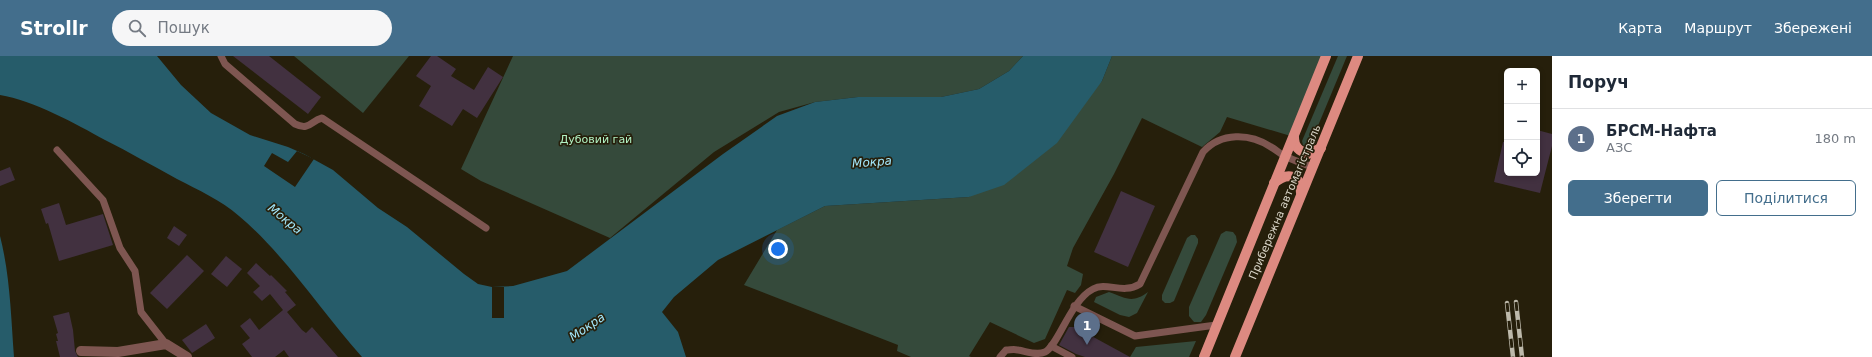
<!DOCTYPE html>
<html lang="uk">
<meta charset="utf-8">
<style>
body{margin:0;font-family:"DejaVu Sans",sans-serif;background:#f6f6f7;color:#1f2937}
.controls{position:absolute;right:12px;top:12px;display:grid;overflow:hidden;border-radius:6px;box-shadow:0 2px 6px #0003}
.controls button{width:36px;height:36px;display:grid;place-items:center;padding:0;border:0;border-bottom:1px solid #e0e1e3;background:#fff;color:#1f2937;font:20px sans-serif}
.you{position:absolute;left:778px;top:193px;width:14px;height:14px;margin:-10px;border:3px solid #fff;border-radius:50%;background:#1a73e8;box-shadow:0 0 0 6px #1a73e833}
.badge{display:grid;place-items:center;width:26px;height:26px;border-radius:50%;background:#436e8c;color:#fff;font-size:13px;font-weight:700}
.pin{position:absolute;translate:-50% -33px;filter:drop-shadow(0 1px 2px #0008)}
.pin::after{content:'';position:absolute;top:21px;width:14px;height:12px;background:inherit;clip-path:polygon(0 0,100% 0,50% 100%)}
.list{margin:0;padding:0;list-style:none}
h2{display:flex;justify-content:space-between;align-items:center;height:52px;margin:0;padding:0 16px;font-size:17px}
h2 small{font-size:13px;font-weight:400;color:#747a83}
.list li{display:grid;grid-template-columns:26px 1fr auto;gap:12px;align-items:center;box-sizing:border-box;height:60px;padding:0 16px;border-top:1px solid #e0e1e3}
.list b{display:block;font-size:15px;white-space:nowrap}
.list p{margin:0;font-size:13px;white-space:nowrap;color:#747a83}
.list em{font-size:13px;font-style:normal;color:#747a83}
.actions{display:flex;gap:8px;padding:12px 16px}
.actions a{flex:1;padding:9px 0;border:1px solid #436e8c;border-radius:6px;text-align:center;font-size:14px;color:#436e8c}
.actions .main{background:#436e8c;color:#fff}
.icon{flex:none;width:22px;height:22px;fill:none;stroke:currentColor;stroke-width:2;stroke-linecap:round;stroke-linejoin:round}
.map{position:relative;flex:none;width:1552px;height:301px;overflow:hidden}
header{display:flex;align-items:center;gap:24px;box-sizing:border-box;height:56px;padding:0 20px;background:#436e8c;color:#fff}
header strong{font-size:19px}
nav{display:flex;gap:22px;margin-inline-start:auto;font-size:14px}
.search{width:280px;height:36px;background:#f6f6f7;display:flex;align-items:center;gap:10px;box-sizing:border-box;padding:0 14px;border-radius:22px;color:#747a83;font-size:15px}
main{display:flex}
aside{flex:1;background:#fff}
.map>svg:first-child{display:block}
</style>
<header>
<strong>Strollr</strong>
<div class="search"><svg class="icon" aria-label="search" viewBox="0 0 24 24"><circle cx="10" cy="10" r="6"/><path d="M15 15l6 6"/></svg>Пошук</div>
<nav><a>Карта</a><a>Маршрут</a><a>Збережені</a></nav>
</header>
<main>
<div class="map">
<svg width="1552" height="301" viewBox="0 0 1552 301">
<rect width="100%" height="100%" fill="#261f0b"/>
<!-- green -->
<g fill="#354a3b">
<polygon points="294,0 409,0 363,57"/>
<polygon points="513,0 1023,0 1009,15 979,33 941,41 858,41 815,46 779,56 714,96 610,182 481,125 461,113"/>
<polygon points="1112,0 1327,0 1294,81 1227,61 1220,76 1202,91 1142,62 1114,118 1073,192 1067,210 1083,218 1081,229 1075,237 1067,234 1045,283 1034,287 990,266 969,300 971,301 911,301 897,295 898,289 744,229 777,174 825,150 969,141 1102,25"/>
<polygon points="1338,0 1347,0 1310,89 1307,91 1303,89 1302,85"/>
<polygon points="1226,175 1233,176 1236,180 1237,186 1206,259 1201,266 1194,266 1189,260 1189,251 1221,178"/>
<polygon points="1191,179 1195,179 1198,183 1198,187 1174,245 1170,247 1165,247 1162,244 1162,239 1187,182"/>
<path d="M1109,236C1126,242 1132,248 1148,236L1137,257L1129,261L1120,259L1094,246L1096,241Z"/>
<polygon points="1196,285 1189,301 1130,301 1136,291"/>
</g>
<!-- water -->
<g fill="#265c6a">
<path d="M0,0H157L181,29L211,57L250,79L288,91L304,98L333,114L378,152L407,171L464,218L478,228L492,231L513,230L567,215L723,98L777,60L815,46L858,41H941L979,33L1009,15L1023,0H1112L1102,25L1057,87L1004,129L969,141L825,150L718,204L674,241L662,256L678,276L686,301H362C321,255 286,200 239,160C221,144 198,134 177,123C153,110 129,96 105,84C76,68 33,44 0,39Z"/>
<path d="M0,180C10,219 11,260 14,301H0Z"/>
</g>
<!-- pier -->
<g fill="#261f0b">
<polygon points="297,95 314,103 295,131 264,110 272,97 288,106"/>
<rect x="492" y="231" width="12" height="31"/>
</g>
<!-- building -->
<g fill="#423140">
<polygon points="233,0 269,0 321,41 308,58"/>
<polygon points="431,0 437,0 456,13 451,20 474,34 488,11 503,21 477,62 463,53 452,70 419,50 431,30 416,20"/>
<polygon points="1537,74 1552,78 1552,90 1540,137 1494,126 1503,86 1507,86 1507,117 1537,117"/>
<polygon points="10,111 15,124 0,130 0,115"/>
<polygon points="1121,135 1155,150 1128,211 1094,196"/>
<polygon points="59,147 66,169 103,158 113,189 59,205 48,167 46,168 41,153"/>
<polygon points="174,170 187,179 179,190 167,182"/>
<polygon points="187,199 204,215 167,253 150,237"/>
<polygon points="226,200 242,213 227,231 211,218"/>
<polygon points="256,207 270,220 271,219 287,235 285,236 296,249 287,256 302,274 306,277 312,271 338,301 289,301 284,294 275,301 252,301 242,288 250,282 240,270 250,262 259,274 283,254 270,238 262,245 253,236 260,230 247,217"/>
<polygon points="69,256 73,274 75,295 78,301 60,301 56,285 58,285 56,278 58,277 53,260"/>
<polygon points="206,268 215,282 192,297 182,284"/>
<polygon points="1069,271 1075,271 1130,301 1085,301 1076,298 1059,289"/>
</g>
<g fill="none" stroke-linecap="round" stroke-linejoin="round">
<!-- lane -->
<g stroke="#7e5651" stroke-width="7">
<path d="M221,0L225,8L295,68C310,75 310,65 322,62L486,172"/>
<polyline points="57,94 103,144 120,192 135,215 141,256 166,288"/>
<polyline points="1074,250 1135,280 1216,269"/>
<polyline points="1051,290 1072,301"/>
<path d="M1000,301L1006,294C1010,294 1014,293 1018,294C1026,295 1036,300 1045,296C1058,290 1070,245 1093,233C1107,225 1122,239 1140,228L1203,96C1221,76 1250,77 1271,91C1277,94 1281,99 1287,101C1295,105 1304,108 1313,111"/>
</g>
<!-- street -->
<polyline stroke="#7e5651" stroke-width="10" points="81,295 118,296 166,288 187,301"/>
<!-- primary -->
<g stroke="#dd8a81" stroke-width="10">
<path d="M1294,81C1294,91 1299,95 1308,98L1321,92"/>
<path d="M1274,127C1287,116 1301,118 1301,137"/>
<polyline points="1204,301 1326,0"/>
<polyline points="1235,301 1358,0"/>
</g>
<!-- rail casing -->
<g stroke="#bdb9ab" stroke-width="4.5">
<g id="rail">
<polyline points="1516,246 1522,301"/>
<polyline points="1507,247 1513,301"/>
</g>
</g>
<!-- rail -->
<use href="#rail" stroke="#261f0b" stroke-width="3" stroke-dasharray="9" stroke-linecap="butt"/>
</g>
<g text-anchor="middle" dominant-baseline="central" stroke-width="3.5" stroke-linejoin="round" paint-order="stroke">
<!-- park labels -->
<g font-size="11" fill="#b2f3c4" stroke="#261f0b">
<text x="596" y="83">Дубовий гай</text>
</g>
<!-- street labels -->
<g font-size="11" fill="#d8d4c7" stroke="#261f0b">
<text transform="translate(1285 146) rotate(-67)">Прибережна автомагістраль</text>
</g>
<!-- water labels -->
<g font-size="12" font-style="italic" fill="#a2e6fa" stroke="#261f0b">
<text transform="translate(872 106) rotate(-4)">Мокра</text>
<text transform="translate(285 163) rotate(39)">Мокра</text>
<text transform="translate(587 271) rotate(-34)">Мокра</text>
</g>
</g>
</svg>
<div class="controls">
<button>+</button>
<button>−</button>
<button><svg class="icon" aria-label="locate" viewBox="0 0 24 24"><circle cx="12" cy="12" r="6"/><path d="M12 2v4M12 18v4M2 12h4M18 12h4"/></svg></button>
</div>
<div class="you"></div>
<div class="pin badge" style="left:1087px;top:289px;background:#5c6f8a">1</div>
</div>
<aside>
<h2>Поруч<small></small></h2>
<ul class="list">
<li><span class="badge" style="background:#5c6f8a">1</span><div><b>БРСМ-Нафта</b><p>АЗС</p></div><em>180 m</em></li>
</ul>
<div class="actions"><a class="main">Зберегти</a><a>Поділитися</a></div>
</aside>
</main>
